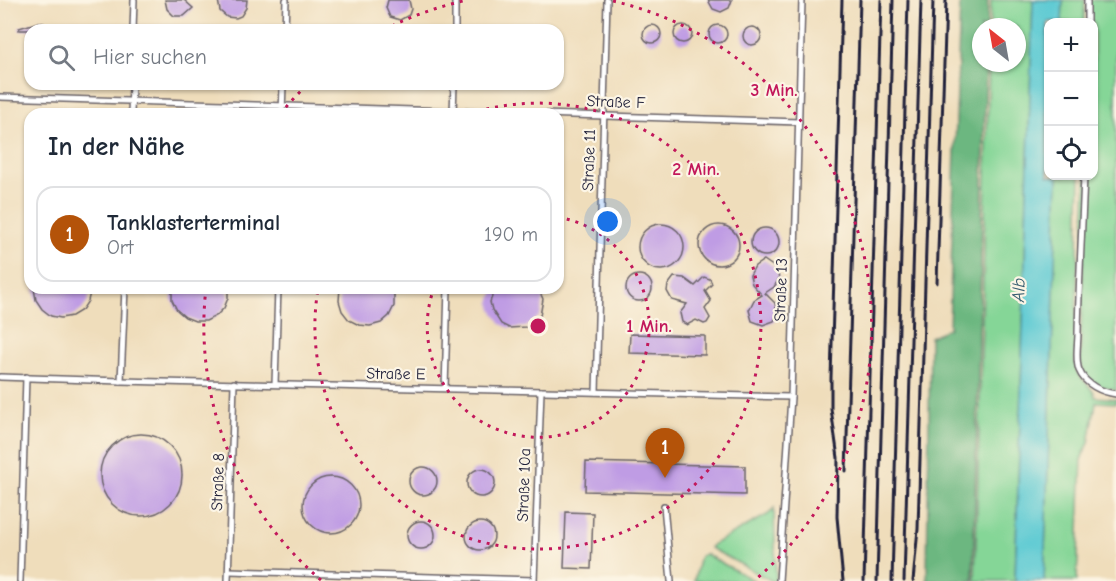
<!DOCTYPE html>
<html lang="de">
<meta charset="utf-8">
<style>
body{margin:0;font-family:"Comic Neue",sans-serif;background:#f2f2f3;color:#1f2937}
.controls{position:absolute;right:18px;top:18px;display:grid;overflow:hidden;border-radius:12px;box-shadow:0 2px 4px #0004}
.controls button{width:54px;height:54px;display:grid;place-items:center;padding:0;border:0;border-bottom:2px solid #e0e1e3;background:#fff;color:#1f2937;font:30px sans-serif}
.compass{position:absolute;left:972px;top:18px;width:54px;height:54px;border-radius:50%;background:#fff;box-shadow:0 2px 4px #0004;rotate:329deg}
.you{position:absolute;left:608px;top:222px;width:21px;height:21px;margin:-15px;border:4px solid #fff;border-radius:50%;background:#1a73e8;box-shadow:0 0 0 9px #1a73e833}
.badge{display:grid;place-items:center;width:39px;height:39px;border-radius:50%;background:#b45309;color:#fff;font-size:20px;font-weight:700}
.pin{position:absolute;translate:-50% -50px;filter:drop-shadow(0 2px 3px #0008)}
.pin::after{content:'';position:absolute;top:32px;width:21px;height:18px;background:inherit;clip-path:polygon(0 0,100% 0,50% 100%)}
.list{margin:0;padding:0;list-style:none}
h2{display:flex;justify-content:space-between;align-items:center;height:78px;margin:0;padding:0 24px;font-size:26px}
h2 small{font-size:20px;font-weight:400;color:#747a83}
.list li{display:grid;grid-template-columns:39px 1fr auto;gap:18px;align-items:center;box-sizing:border-box;height:96px;margin:0 12px 12px;padding:0 12px;border:2px solid #e0e1e3;border-radius:18px}
.list b{display:block;font-size:22px;white-space:nowrap}
.list p{margin:0;font-size:20px;white-space:nowrap;color:#747a83}
.list em{font-size:20px;font-style:normal;color:#747a83}
.icon{flex:none;width:33px;height:33px;fill:none;stroke:currentColor;stroke-width:2;stroke-linecap:round;stroke-linejoin:round}
.map{position:relative;flex:none;width:1116px;height:581px;overflow:hidden}
.search{position:absolute;background:#fff;box-shadow:0 2px 4px #0004;left:24px;top:24px;width:540px;height:66px;display:flex;align-items:center;gap:15px;box-sizing:border-box;padding:0 21px;border-radius:18px;color:#747a83;font-size:22px}
.panel{position:absolute;background:#fff;box-shadow:0 2px 4px #0004;left:24px;top:108px;width:540px;height:186px;border-radius:18px}
.map>svg:first-child{display:block}
</style>
<div class="map">
<svg width="1116" height="581" viewBox="0 0 1116 581">
<rect width="100%" height="100%" fill="#fcf5e5"/>
<filter id="ink" filterUnits="userSpaceOnUse"><feTurbulence type="fractalNoise" baseFrequency=".0167" numOctaves="2"/><feDisplacementMap in="SourceGraphic" scale="12" xChannelSelector="R" yChannelSelector="G"/><feConvolveMatrix kernelMatrix="1 2 1 2 8 2 1 2 1" color-interpolation-filters="sRGB"/></filter>
<filter id="wash" filterUnits="userSpaceOnUse"><feTurbulence type="fractalNoise" baseFrequency=".008" numOctaves="4" result="noise"/><feDisplacementMap in="SourceGraphic" scale="24" xChannelSelector="R" yChannelSelector="G"/><feGaussianBlur stdDeviation="1.35" result="paint"/><feColorMatrix in="noise" values="0 0 0 0 0 0 0 0 0 0 0 0 0 0 0 0 0 1.4 0 .05"/><feComposite in="paint" operator="in"/></filter>
<g filter="url(#wash)">
<rect width="100%" height="100%" fill="#efddbb"/>
<!-- green -->
<g fill="#85d697" stroke="#547c69" stroke-width="1.5">
<polygon points="991,0 1033,0 1015,581 975,581 989,63 1017,63 1017,27 990,27"/>
<polygon points="1063,0 1085,0 1084,22 1062,22"/>
<path d="M1090,0H1116V391C1096,383 1087,387 1080,362L1086,176H1094V22H1089Z"/>
<polygon points="1058,176 1080,176 1075,365 1078,374 1094,392 1095,397 1116,399 1116,403 1096,402 1089,443 1082,457 1077,581 1044,581"/>
<polygon points="774,508 776,581 772,581 710,548 712,545 769,514"/>
<polygon points="705,554 755,581 694,581 700,556"/>
</g>
<!-- forest -->
<polygon fill="#6cb780" stroke="#476c5e" stroke-width="1.5" points="960,0 988,0 987,27 981,27 981,63 986,63 973,581 927,581 930,337 949,328"/>
<!-- water -->
<polygon fill="#5dcad3" stroke="#407687" stroke-width="1.5" points="1033,0 1063,0 1062,22 1048,22 1048,176 1058,176 1044,581 1015,581"/>
<g id="blocks">
<!-- building -->
<g fill="#bf9ce4">
<polygon points="165,0 184,0 193,8 184,16 174,16 167,9"/>
<polygon points="218,0 247,0 246,8 241,16 236,18 227,17 220,11"/>
<polygon points="388,0 409,0 411,9 409,15 400,20 390,17 386,8"/>
<polygon points="708,0 732,0 729,8 721,12 713,9"/>
<polygon points="39,22 43,23 61,30 19,30 19,28"/>
<circle cx="718" cy="34" r="9"/>
<circle cx="683" cy="34" r="9"/>
<circle cx="652" cy="34" r="9"/>
<circle cx="752" cy="36" r="9"/>
<circle cx="661" cy="247" r="23"/>
<circle cx="719" cy="245" r="20"/>
<circle cx="765" cy="242" r="14"/>
<polygon points="764,260 777,269 779,279 774,287 765,293 775,303 777,314 774,321 763,325 752,321 749,310 754,300 762,295 752,284 750,275 755,266"/>
<circle cx="639" cy="288" r="13"/>
<polygon points="674,277 684,278 695,286 704,277 710,279 712,284 705,291 711,301 705,309 710,318 707,323 704,324 696,320 687,325 682,322 680,313 687,304 672,300 667,291 668,285"/>
<polygon points="34,288 91,288 88,301 82,310 72,316 61,318 51,316 42,309 36,300"/>
<polygon points="172,288 228,288 228,298 224,308 216,316 206,321 195,321 185,317 177,310 172,300"/>
<polygon points="340,288 394,288 394,306 389,316 381,323 370,326 359,325 349,320 342,311 339,301"/>
<polygon points="495,288 538,288 543,299 540,316 526,327 509,328 501,324 492,310 490,302"/>
<polygon points="630,334 705,336 705,355 629,353"/>
<circle cx="141" cy="475" r="41"/>
<polygon points="586,462 745,466 745,495 585,491"/>
<circle cx="423" cy="481" r="14"/>
<circle cx="481" cy="483" r="14"/>
<circle cx="331" cy="505" r="28"/>
<polygon points="566,512 593,513 591,569 564,568"/>
<circle cx="421" cy="535" r="14"/>
<circle cx="480" cy="536" r="14"/>
</g>
</g>
</g>
<g filter="url(#ink)">
<use href="#blocks" fill-opacity="0" stroke="#6a6368" stroke-width="1.5"/>
<g fill="none" stroke-linecap="round" stroke-linejoin="round">
<!-- lane casing -->
<g stroke="#6a6368" stroke-width="8">
<g id="lane">
<polyline points="1087,22 1087,0"/>
<polyline points="133,30 134,0"/>
<polyline points="285,30 286,0"/>
<polyline points="455,30 455,0"/>
<polyline points="0,97 799,122"/>
<polyline points="131,114 132,84"/>
<polyline points="282,114 283,84"/>
<polyline points="453,114 454,84"/>
<path d="M1084,176C1082,228 1079,280 1078,333C1078,344 1075,360 1079,370C1085,385 1102,392 1116,394"/>
<polyline points="0,377 121,381 791,397"/>
<polyline points="121,381 125,288"/>
<polyline points="275,384 278,288"/>
<polyline points="445,388 448,288"/>
<polyline points="596,392 607,0"/>
<polyline points="664,506 671,581"/>
<polyline points="229,571 534,580"/>
<polyline points="20,581 26,377"/>
<polyline points="228,581 234,383"/>
<polyline points="534,581 541,391"/>
<polyline points="779,581 791,397 802,0"/>
</g>
</g>
<!-- lane -->
<use href="#lane" stroke="#fff" stroke-width="5"/>
<!-- rail -->
<g stroke="#22223b" stroke-width="3">
<polyline points="842,0 831,378 831,409 838,458 837,517 843,581"/>
<polyline points="937,283 946,0"/>
<polyline points="846,471 860,0"/>
<polyline points="864,581 881,0"/>
<polyline points="877,581 893,0"/>
<polyline points="892,581 908,0"/>
<polyline points="904,581 921,0"/>
<polyline points="913,581 918,529 933,0"/>
</g>
</g>
</g>
<!-- distance rings -->
<g fill="none" stroke="#c2185b" stroke-width="3" stroke-dasharray="3 6">
<path d="M558 217A111 111 0 1 1 434 288"/>
<path d="M469 114A223 223 0 1 1 318 289"/>
<path d="M321 580A334 334 0 0 1 206 288M280 114A334 334 0 0 1 306 86M384 30A334 334 0 0 1 463 1M613 1A334 334 0 0 1 755 580"/>
</g>
<g text-anchor="middle" dominant-baseline="central" stroke-width="4.5" stroke-linejoin="round" paint-order="stroke">
<!-- street labels -->
<g font-size="16" fill="#22223b" stroke="#fcf5e5">
<text transform="translate(616 102) rotate(2)">Straße F</text>
<text transform="translate(589 160) rotate(-88)">Straße 11</text>
<text transform="translate(781 290) rotate(-88)">Straße 13</text>
<text transform="translate(396 374) rotate(1)">Straße E</text>
<text transform="translate(218 482) rotate(-88)">Straße 8</text>
<text transform="translate(524 485) rotate(-88)">Straße 10a</text>
</g>
<!-- water labels -->
<g font-size="18" font-style="italic" fill="#375d70" stroke="#fcf5e5">
<text transform="translate(1019 290) rotate(-88)">Alb</text>
</g>
</g>
<circle cx="538" cy="326" r="9" fill="#c2185b" stroke="#fcf5e5" stroke-width="3"/>
<g font-size="18" text-anchor="middle" font-weight="bold" fill="#c2185b" stroke="#fcf5e5" stroke-width="4.5" stroke-linejoin="round" paint-order="stroke">
<text x="774" y="96">3 Min.</text>
<text x="696" y="175">2 Min.</text>
<text x="649" y="332">1 Min.</text>
</g>
</svg>
<div class="controls">
<button>+</button>
<button>−</button>
<button><svg class="icon" aria-label="locate" viewBox="0 0 24 24"><circle cx="12" cy="12" r="6"/><path d="M12 2v4M12 18v4M2 12h4M18 12h4"/></svg></button>
</div>
<svg class="compass" viewBox="-18 -18 36 36"><path d="M0-13l5 13h-10z" fill="#e53935"/><path d="M0 13l5-13h-10z" fill="#747a83"/></svg>
<div class="you"></div>
<div class="pin badge" style="left:665px;top:478px">1</div>
<div class="search"><svg class="icon" aria-label="search" viewBox="0 0 24 24"><circle cx="10" cy="10" r="6"/><path d="M15 15l6 6"/></svg>Hier suchen</div>
<section class="panel">
<h2>In der Nähe<small></small></h2>
<ul class="list">
<li><span class="badge">1</span><div><b>Tanklasterterminal</b><p>Ort</p></div><em>190 m</em></li>
</ul>
</section>
</div>
